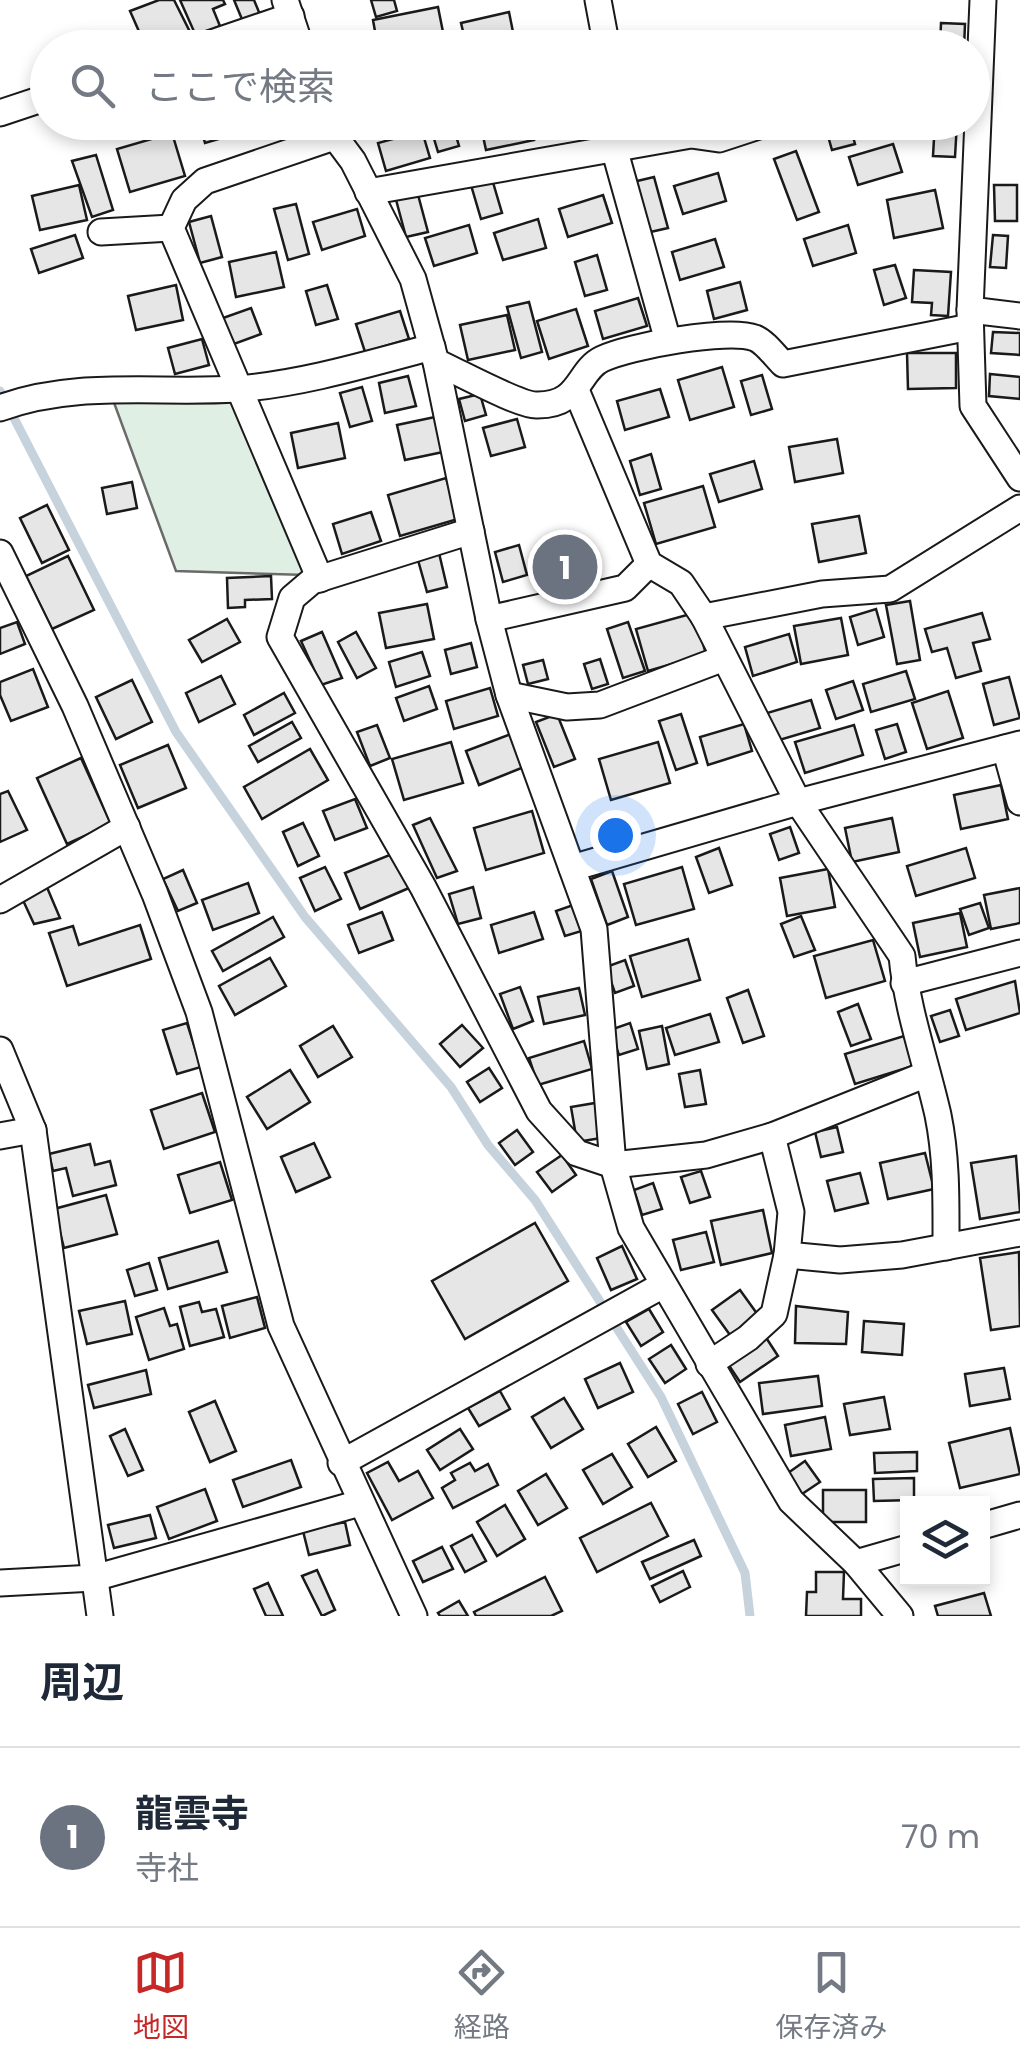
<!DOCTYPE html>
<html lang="ja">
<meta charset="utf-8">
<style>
body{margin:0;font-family:Poppins,"Noto Sans JP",sans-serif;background:#f6f6f7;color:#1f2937}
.controls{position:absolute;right:30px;bottom:30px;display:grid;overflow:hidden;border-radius:0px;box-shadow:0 5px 15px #0003}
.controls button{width:90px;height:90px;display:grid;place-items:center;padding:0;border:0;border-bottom:2px solid #e0e1e3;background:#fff;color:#1f2937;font:50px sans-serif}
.you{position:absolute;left:615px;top:835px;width:35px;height:35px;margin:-25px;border:8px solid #fff;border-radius:50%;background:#1a73e8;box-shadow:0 0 0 15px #1a73e833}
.badge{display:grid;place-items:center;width:65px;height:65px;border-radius:50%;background:#c62828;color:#fff;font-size:32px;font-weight:700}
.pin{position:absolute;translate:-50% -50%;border:5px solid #fff;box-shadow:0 2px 10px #0006}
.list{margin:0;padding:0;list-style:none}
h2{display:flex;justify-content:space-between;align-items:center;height:130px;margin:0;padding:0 40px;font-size:42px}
h2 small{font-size:32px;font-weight:400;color:#747a83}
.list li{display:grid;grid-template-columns:65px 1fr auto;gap:30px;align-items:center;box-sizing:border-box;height:180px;padding:0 40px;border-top:2px solid #e0e1e3}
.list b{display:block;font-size:38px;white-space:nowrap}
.list p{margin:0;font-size:32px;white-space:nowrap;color:#747a83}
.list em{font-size:32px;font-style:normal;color:#747a83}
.icon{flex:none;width:55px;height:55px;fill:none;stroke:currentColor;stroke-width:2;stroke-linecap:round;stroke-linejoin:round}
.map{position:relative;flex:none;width:1020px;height:1616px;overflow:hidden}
.search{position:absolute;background:#fff;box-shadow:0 5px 15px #0003;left:30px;right:30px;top:30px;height:110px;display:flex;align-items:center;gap:25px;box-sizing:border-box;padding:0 35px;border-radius:55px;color:#747a83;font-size:38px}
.sheet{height:310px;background:#fff}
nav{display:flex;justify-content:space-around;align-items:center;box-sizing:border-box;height:140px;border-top:2px solid #e0e1e3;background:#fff;font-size:28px;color:#747a83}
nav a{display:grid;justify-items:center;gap:5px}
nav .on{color:#c62828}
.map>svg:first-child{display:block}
</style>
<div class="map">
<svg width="1020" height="1616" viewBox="0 0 1020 1616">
<rect width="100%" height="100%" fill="#fff"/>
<!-- green -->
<polygon fill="#e0efe3" stroke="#6a6a6a" stroke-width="2.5" points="233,396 307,575 176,571 113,400"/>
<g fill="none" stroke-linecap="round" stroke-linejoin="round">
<!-- stream -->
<polyline stroke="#c6d2dc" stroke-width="9" points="0,391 176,732 305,917 451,1087 488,1145 535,1200 661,1397 745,1573 750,1616"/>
</g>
<!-- building -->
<g fill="#e6e6e6" stroke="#1a1a1a" stroke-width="2.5">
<polygon points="159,0 174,0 191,34 145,45 130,11"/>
<polygon points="180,0 223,0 225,4 213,9 220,26 196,36"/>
<polygon points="234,0 254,0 261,17 244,24"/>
<polygon points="371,0 394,0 397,11 376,17"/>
<polygon points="438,7 445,42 415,48 378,48 373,20"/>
<polygon points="509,12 516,47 467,48 461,23"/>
<polygon points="941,23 965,24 964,48 940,48"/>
<polygon points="199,122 258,122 260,127 205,143"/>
<polygon points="429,122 452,122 459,146 438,152"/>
<polygon points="480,122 530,122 534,140 486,150"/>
<polygon points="824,122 849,122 855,144 832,150"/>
<polygon points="935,122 957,122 955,157 933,156"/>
<polygon points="422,131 430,158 386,171 378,143"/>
<polygon points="172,133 185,176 130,192 117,149"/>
<polygon points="893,144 902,172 858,185 849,157"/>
<polygon points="796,151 819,212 797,220 774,159"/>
<polygon points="96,155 113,210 92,217 72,161"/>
<polygon points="718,173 726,201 683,214 674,186"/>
<polygon points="654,177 668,228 646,233 633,182"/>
<polygon points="492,179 502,213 481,219 471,185"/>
<polygon points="79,185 87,220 40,230 32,196"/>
<polygon points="994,185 1017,185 1017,221 995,221"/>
<polygon points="935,190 943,228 894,238 887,200"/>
<polygon points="417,191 428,232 406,237 395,196"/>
<polygon points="603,195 612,223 568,237 559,209"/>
<polygon points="296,204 309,254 288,260 274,209"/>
<polygon points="357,209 365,236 322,250 313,222"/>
<polygon points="211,216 222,257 200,263 189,222"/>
<polygon points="538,219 546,248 503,260 494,233"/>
<polygon points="469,225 477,253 434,266 425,238"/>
<polygon points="848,225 856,253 813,266 804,239"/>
<polygon points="75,235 83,258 39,273 31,249"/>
<polygon points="993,235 1008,236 1006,268 990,267"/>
<polygon points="715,239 724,267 680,280 672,252"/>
<polygon points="276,252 284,287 236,297 229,262"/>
<polygon points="597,255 607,290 585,296 575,262"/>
<polygon points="895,265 906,298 884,305 874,270"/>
<polygon points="914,270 951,272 948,316 931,315 932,303 912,302"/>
<polygon points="740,282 747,310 714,319 707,291"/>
<polygon points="176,285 183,320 136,330 128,296"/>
<polygon points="327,285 338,319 316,325 306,291"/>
<polygon points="638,298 647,326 603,339 595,311"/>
<polygon points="529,302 542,352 521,358 507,307"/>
<polygon points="251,308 261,334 234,344 223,318"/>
<polygon points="576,309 588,346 549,359 537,321"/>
<polygon points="400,311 409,339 365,352 356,324"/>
<polygon points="507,315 515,350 468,360 460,325"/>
<polygon points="993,332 1020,333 1020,355 991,353"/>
<polygon points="202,339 209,365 175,374 168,348"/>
<polygon points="907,353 956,353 956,388 908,389"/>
<polygon points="722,367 734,407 690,420 678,380"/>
<polygon points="990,374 1020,377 1020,399 989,396"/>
<polygon points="762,375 772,409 751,415 741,381"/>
<polygon points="408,376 416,406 385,413 379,383"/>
<polygon points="362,387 372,421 350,427 340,393"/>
<polygon points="660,389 669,417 625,430 617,401"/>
<polygon points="480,394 486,415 465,421 459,399"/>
<polygon points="435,417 443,452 405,460 397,425"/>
<polygon points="517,419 525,447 491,456 483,428"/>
<polygon points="338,423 345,458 298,468 291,433"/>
<polygon points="837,439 843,473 795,482 789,447"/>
<polygon points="651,454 661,489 640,495 630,461"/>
<polygon points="754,461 762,489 719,502 710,474"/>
<polygon points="446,478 458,519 400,536 388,495"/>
<polygon points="132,482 137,508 107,514 102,488"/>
<polygon points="703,486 715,527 656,544 644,503"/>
<polygon points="47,505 69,550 42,563 20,518"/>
<polygon points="371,512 381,541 342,554 333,524"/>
<polygon points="859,516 866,553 819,562 812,524"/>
<polygon points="519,545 527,575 503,582 495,552"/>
<polygon points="574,550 581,578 556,584 549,556"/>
<polygon points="439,553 447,587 427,592 418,560"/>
<polygon points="68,556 94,610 52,629 26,576"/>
<polygon points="271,576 272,599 245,600 245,607 228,608 227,578"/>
<polygon points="910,601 920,660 897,664 886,605"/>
<polygon points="427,604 434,639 386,648 379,613"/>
<polygon points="876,609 884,637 858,645 850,617"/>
<polygon points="694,613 706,654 648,671 636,629"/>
<polygon points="982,613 990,639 973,643 981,671 956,678 947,648 932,652 925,629"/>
<polygon points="841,618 848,655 801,664 794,626"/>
<polygon points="227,619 240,642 202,662 189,640"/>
<polygon points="17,622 25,644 0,654 0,628"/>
<polygon points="628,622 645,671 623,678 607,629"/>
<polygon points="322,632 342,678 321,685 301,641"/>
<polygon points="356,632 376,668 357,678 338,642"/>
<polygon points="789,634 797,662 753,676 745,647"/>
<polygon points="471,643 477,667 451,674 445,650"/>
<polygon points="422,652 430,676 396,687 389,662"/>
<polygon points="600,659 608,684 592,689 584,664"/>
<polygon points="543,660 548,679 528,684 523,665"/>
<polygon points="33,669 48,707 11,721 0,695 0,682"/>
<polygon points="906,671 915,699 871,712 863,684"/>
<polygon points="221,676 235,704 199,722 186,693"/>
<polygon points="1009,677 1020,718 994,725 983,684"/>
<polygon points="132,680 152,722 116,739 96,697"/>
<polygon points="853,681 863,710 836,719 826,690"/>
<polygon points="429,686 437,709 404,721 396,698"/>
<polygon points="490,688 498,716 454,729 446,701"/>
<polygon points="948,691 963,738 927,749 912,703"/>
<polygon points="284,693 295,713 254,735 244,715"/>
<polygon points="811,700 820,728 776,741 767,713"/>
<polygon points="557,714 575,759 554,767 536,722"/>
<polygon points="681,714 697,763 676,770 659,721"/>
<polygon points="292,722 301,738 258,762 249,746"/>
<polygon points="744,724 752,751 708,765 700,737"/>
<polygon points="897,724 906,752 885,759 876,730"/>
<polygon points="377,725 390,758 370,766 357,732"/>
<polygon points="854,725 863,755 805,773 795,742"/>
<polygon points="511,734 524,767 479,785 466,751"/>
<polygon points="451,742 463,783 404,800 392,759"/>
<polygon points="658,742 670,783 611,800 599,759"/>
<polygon points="168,745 186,788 138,808 120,765"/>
<polygon points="310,749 328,780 262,819 244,787"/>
<polygon points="81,758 111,824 67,844 37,778"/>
<polygon points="1001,785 1008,819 961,829 954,795"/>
<polygon points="8,791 27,830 0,842 0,794"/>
<polygon points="355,799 367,828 335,840 323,811"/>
<polygon points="532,811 544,853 486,870 474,828"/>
<polygon points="430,818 457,871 437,878 413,825"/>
<polygon points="892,818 899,852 852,862 845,828"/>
<polygon points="303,823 319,856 298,866 283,832"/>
<polygon points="790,827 799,853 779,860 770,834"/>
<polygon points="719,848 732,885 709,893 696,857"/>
<polygon points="966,848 975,878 916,896 907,866"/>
<polygon points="392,854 409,888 360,909 345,873"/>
<polygon points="325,867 341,899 315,911 300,878"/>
<polygon points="682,867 694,909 636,925 624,884"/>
<polygon points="828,869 835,907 787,916 780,878"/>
<polygon points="183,870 197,903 178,911 163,879"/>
<polygon points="612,871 628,917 607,925 591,879"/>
<polygon points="248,883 259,913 213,930 202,900"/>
<polygon points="46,885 60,918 34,924 21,896"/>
<polygon points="473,887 481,918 458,924 449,894"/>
<polygon points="1020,888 1020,923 991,929 984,895"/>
<polygon points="980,903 989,928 969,935 960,909"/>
<polygon points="576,904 585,930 565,936 556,911"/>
<polygon points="382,912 393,940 359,953 348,925"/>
<polygon points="534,912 543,939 499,953 491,925"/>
<polygon points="960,913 967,947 920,957 913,923"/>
<polygon points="801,916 815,950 794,957 781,924"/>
<polygon points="273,917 284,937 223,971 212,951"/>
<polygon points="140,925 151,959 67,986 49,933 73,926 79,945"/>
<polygon points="688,939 700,980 642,997 630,956"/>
<polygon points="873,940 885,981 826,998 814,956"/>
<polygon points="270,958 286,986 235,1015 219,986"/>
<polygon points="625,960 634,986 615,993 606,967"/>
<polygon points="1015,981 1020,1013 966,1030 956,999"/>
<polygon points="520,987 533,1021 513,1029 500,994"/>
<polygon points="579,988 585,1015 544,1024 538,997"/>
<polygon points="748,990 764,1036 743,1043 727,998"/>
<polygon points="858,1004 871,1039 851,1046 838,1012"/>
<polygon points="950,1010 959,1036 940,1042 931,1016"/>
<polygon points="710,1014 719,1042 675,1055 666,1028"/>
<polygon points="187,1023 201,1067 177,1074 163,1030"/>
<polygon points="630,1023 638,1049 619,1055 610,1030"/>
<polygon points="462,1025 483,1048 460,1067 440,1044"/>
<polygon points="333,1026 352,1057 318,1077 300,1046"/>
<polygon points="662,1026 669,1064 647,1069 639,1031"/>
<polygon points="904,1036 913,1066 855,1084 845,1054"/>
<polygon points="584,1041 592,1069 538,1085 529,1058"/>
<polygon points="489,1068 502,1088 480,1102 467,1082"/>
<polygon points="290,1070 310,1102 267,1129 247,1097"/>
<polygon points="700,1070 706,1104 685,1107 679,1074"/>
<polygon points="202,1093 215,1132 164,1149 151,1110"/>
<polygon points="595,1103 601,1138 577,1142 571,1107"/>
<polygon points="837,1127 843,1152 821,1157 815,1132"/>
<polygon points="517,1130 533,1152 515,1165 499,1143"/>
<polygon points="314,1143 330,1177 296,1192 281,1157"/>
<polygon points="90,1144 95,1165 110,1161 116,1185 73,1196 66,1168 53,1171 49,1154"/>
<polygon points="925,1153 934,1189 888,1199 880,1163"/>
<polygon points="562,1155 576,1175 552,1192 537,1172"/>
<polygon points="1016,1156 1020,1212 980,1219 971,1163"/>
<polygon points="220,1162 232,1200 190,1213 178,1175"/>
<polygon points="701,1171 710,1197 690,1203 681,1177"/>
<polygon points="860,1173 868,1203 835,1211 827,1181"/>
<polygon points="653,1183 662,1209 642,1215 634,1190"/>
<polygon points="106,1195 117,1234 64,1248 54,1209"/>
<polygon points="763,1210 772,1253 721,1265 711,1221"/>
<polygon points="535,1223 568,1281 465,1339 432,1281"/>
<polygon points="706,1232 714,1262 681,1270 673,1240"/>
<polygon points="218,1241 227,1272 168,1289 159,1258"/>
<polygon points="622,1246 637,1279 611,1290 597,1258"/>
<polygon points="1019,1252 1020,1326 991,1330 980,1258"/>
<polygon points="149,1263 157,1290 135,1296 127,1270"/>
<polygon points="740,1290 758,1315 730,1335 712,1310"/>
<polygon points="257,1297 265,1328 230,1338 222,1306"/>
<polygon points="125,1301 132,1334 87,1344 79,1311"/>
<polygon points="199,1302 202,1312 216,1309 224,1337 190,1346 180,1307"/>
<polygon points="796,1306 848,1312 846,1344 795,1343"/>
<polygon points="164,1308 170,1326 177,1324 184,1349 149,1360 136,1317"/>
<polygon points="649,1309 663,1332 641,1346 626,1322"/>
<polygon points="864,1321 904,1324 902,1355 862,1352"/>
<polygon points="765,1336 778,1356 740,1382 726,1361"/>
<polygon points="671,1345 686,1369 665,1383 649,1359"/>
<polygon points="620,1363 633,1392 598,1408 585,1379"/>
<polygon points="1004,1368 1010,1399 970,1406 965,1374"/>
<polygon points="146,1370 151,1394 94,1408 88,1385"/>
<polygon points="818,1376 822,1406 763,1414 759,1383"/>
<polygon points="500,1391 510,1409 479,1426 468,1408"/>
<polygon points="702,1392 717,1422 693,1434 678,1404"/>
<polygon points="884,1397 890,1429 850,1435 844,1404"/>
<polygon points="564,1398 583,1429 551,1448 532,1417"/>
<polygon points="215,1401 236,1451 210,1462 189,1412"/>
<polygon points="825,1417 831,1449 791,1456 785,1425"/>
<polygon points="656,1427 676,1461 648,1477 628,1444"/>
<polygon points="1010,1428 1020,1474 960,1488 949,1443"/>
<polygon points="125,1429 143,1470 128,1476 110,1436"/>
<polygon points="460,1429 473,1449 440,1470 427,1450"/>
<polygon points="917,1452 917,1471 875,1473 874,1453"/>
<polygon points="612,1454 632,1487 603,1504 583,1470"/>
<polygon points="291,1460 301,1487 243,1507 233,1480"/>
<polygon points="805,1461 820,1482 802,1494 788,1473"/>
<polygon points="388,1462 399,1481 418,1471 433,1498 392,1520 367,1473"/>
<polygon points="470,1463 475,1471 488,1464 498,1485 453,1508 442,1488 455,1480 451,1473"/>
<polygon points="546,1474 567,1508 538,1525 518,1491"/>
<polygon points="914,1478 914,1500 874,1501 873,1479"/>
<polygon points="205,1489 217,1521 169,1539 157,1507"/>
<rect x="823" y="1490" width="43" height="32"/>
<polygon points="651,1503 668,1536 597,1572 580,1538"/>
<polygon points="505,1505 525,1539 497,1556 477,1522"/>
<polygon points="150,1515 156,1538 114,1548 108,1525"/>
<polygon points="345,1522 350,1545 309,1555 303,1531"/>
<polygon points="472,1535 486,1561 465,1572 451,1546"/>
<polygon points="694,1540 701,1556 650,1579 642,1562"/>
<polygon points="442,1547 453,1569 423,1582 413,1561"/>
<polygon points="317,1570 335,1610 322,1616 302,1576"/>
<polygon points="683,1571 690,1587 660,1602 652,1586"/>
<polygon points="816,1572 844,1572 843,1599 861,1599 861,1616 806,1616 807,1592 816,1592"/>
<polygon points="545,1577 562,1611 551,1616 476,1616 474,1612"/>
<polygon points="268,1583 283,1616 266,1616 254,1589"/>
<polygon points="984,1593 991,1616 938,1616 935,1606"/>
<polygon points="459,1601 468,1616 440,1616 438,1613"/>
</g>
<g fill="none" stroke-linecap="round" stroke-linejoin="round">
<!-- minor casing -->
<g stroke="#1a1a1a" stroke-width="29">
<g id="minor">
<polyline points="285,0 301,48"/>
<polyline points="598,0 607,48"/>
<polyline points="983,0 970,310 973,406 1020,478"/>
<polyline points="197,48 291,16"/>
<polyline points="0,113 48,97"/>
<polyline points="324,122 353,161 413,279 436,362 489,619 509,695 594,929 613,1165 631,1228 791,1501 856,1563 900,1616"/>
<polyline points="614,148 668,341"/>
<polyline points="368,192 691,135 719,139 771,122"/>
<polyline points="101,232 171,228"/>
<polyline points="970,310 1020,316"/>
<path d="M436,362C457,371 518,405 536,405C581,406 577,371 602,359C629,346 728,328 755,338C765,342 775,356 783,364L970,327"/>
<path d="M576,390L649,564L681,583L704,617L798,802L902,956C907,1010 926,1062 938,1115C947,1159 946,1202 946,1247"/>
<path d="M0,408C76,380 157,394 236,389C302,384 368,364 432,347"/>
<polyline points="471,531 312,581 292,598 280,637 423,887 539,1111 577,1153 613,1165 706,1155 772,1136 927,1074"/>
<polyline points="0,553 75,706 155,894 199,1012 281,1326 414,1616"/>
<polyline points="320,579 171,228 184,200 205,181 334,137"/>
<polyline points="704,617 822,594 890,589 1020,508"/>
<polyline points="489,619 625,588 649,564"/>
<polyline points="509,695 567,707 600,705 724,658"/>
<polyline points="1005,748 1020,802"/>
<polyline points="572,868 798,802 1020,744"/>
<polyline points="0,900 127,827"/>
<polyline points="904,983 1020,953"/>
<polyline points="0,1050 33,1130 100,1616"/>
<polyline points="0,1136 33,1130"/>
<polyline points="772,1136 791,1212 787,1255 840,1260 902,1255 1020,1233"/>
<polyline points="709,1364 748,1338 774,1314 787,1255"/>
<polyline points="341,1463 663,1285"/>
<polyline points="982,1526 1020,1515"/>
<polyline points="856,1563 908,1548"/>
<polyline points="0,1583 94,1578 360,1503"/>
</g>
</g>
<!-- minor -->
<use href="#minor" stroke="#fff" stroke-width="25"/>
</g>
</svg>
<div class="controls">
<button><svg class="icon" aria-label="layers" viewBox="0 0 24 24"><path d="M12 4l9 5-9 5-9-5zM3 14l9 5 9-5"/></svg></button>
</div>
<div class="you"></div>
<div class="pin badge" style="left:565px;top:567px;background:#6b7280">1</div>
<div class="search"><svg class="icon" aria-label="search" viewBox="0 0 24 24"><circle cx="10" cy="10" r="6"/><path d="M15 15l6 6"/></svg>ここで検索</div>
</div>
<section class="sheet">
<h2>周辺<small></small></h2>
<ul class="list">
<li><span class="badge" style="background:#6b7280">1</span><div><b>龍雲寺</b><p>寺社</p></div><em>70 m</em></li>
</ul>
</section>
<nav>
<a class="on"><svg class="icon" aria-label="map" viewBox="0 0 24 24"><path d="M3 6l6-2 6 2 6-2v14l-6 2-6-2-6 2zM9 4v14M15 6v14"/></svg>地図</a>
<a><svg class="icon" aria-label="directions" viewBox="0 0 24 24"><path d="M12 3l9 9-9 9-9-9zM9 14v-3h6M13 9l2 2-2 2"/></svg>経路</a>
<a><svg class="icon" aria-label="saved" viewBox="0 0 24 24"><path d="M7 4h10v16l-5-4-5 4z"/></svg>保存済み</a>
</nav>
